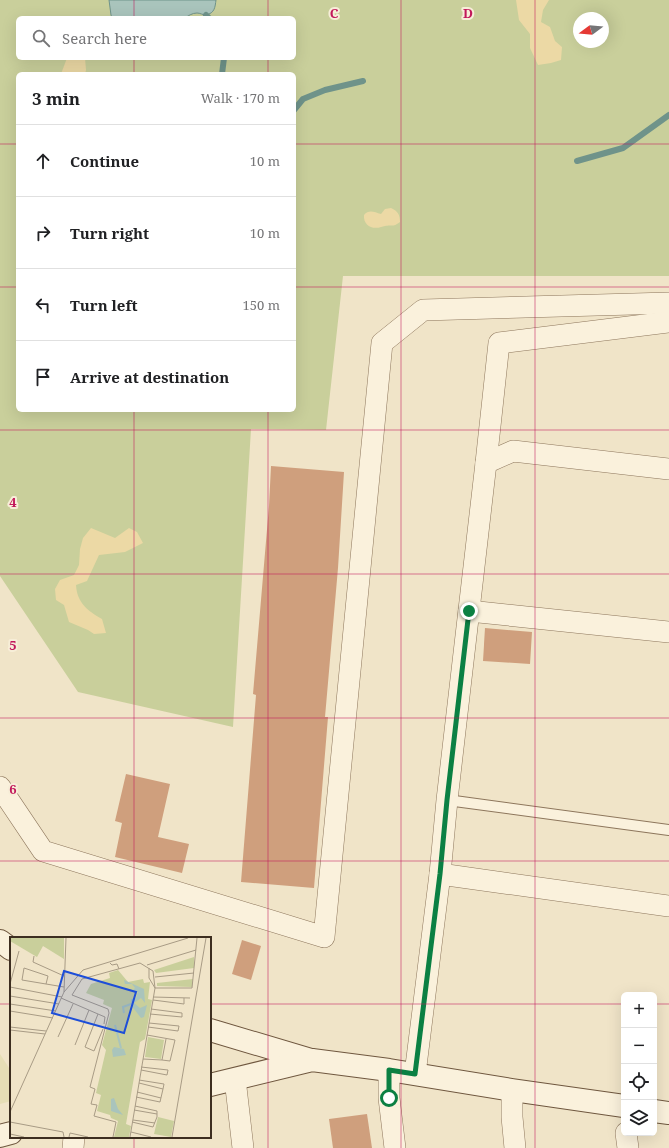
<!DOCTYPE html>
<meta charset="utf-8">
<style>
body{margin:0;font-family:"Noto Serif",serif;background:#f2f2f2;color:#202124}
.controls{position:absolute;right:12px;bottom:12px;display:grid;overflow:hidden;border-radius:6px;box-shadow:0 4px 16px #0002}
.controls button{width:36px;height:36px;display:grid;place-items:center;padding:0;border:0;border-bottom:1px solid #e0e0e0;background:#fff;color:#202124;font:20px sans-serif}
.compass{position:absolute;left:573px;top:12px;width:36px;height:36px;border-radius:50%;background:#fff;box-shadow:0 4px 16px #0002;rotate:254deg}
.stop{position:absolute;width:12px;height:12px;margin:-9px;border:3px solid #0b8043;border-radius:50%;background:#fff}
.stop.end{background:#0b8043;border-color:#fff;box-shadow:0 1px 4px #0008}
.list{margin:0;padding:0;list-style:none}
h2{display:flex;justify-content:space-between;align-items:center;height:52px;margin:0;padding:0 16px;font-size:17px}
h2 small{font-size:13px;font-weight:400;color:#757577}
.list li{display:grid;grid-template-columns:26px 1fr auto;gap:12px;align-items:center;box-sizing:border-box;height:72px;padding:0 16px;border-top:1px solid #e0e0e0}
.list b{display:block;font-size:15px;white-space:nowrap}
.list em{font-size:13px;font-style:normal;color:#757577}
.icon{flex:none;width:22px;height:22px;fill:none;stroke:currentColor;stroke-width:2;stroke-linecap:round;stroke-linejoin:round}
.map{position:relative;flex:none;width:669px;height:1148px;overflow:hidden}
.search{position:absolute;background:#fff;box-shadow:0 4px 16px #0002;left:16px;top:16px;width:280px;height:44px;display:flex;align-items:center;gap:10px;box-sizing:border-box;padding:0 14px;border-radius:6px;color:#757577;font-size:15px}
.panel{position:absolute;background:#fff;box-shadow:0 4px 16px #0002;left:16px;top:72px;width:280px;height:340px;border-radius:6px}
.map>svg:first-child{display:block}
</style>
<div class="map">
<svg width="669" height="1148" viewBox="0 0 669 1148">
<rect width="100%" height="100%" fill="#f0e4c8"/>
<!-- farmland -->
<polygon fill="#e6deb5" points="0,1054 11,1071 11,1101 0,1104"/>
<!-- green -->
<path fill="#c9cf9b" fill-rule="evenodd" d="M0,0H669V276H343L326,430L251,429L233,727L78,692L0,576ZM18,18H294V58H18ZM579,18H603V42H579ZM18,74H294V410H18Z"/>
<!-- sand -->
<g fill="#ecd9a5">
<polygon points="516,0 549,0 543,10 541,22 550,27 555,41 562,47 561,60 551,63 538,65 530,48 530,34 519,20"/>
<polygon points="67,58 85,58 86,70 85,74 61,74"/>
<path d="M391,208C398,211 400,215 400,222C392,228 392,224 385,226C383,226 383,227 381,227C372,230 363,225 364,215C369,209 374,212 381,214L385,209Z"/>
<path d="M91,528L115,538L129,528L137,532L143,543L125,552L99,555L87,581L76,585C77,603 88,611 102,619L106,633L94,634L88,630L69,622L64,605L56,600L55,589L60,580L74,575L79,565L80,549L83,538Z"/>
</g>
<!-- water -->
<path fill="#a9c4bc" stroke="#6f938a" d="M109,0H216C215,7 215,13 206,15C203,15 200,13 197,13C192,13 188,16 185,18H112L111,15Z"/>
<g fill="none" stroke-linecap="round" stroke-linejoin="round">
<!-- stream -->
<g stroke="#6f938a" stroke-width="6">
<polyline points="206,15 209,18"/>
<polyline points="222,74 224,58"/>
<polyline points="294,110 303,99 325,90 363,81"/>
<polyline points="577,161 623,148 669,115"/>
</g>
</g>
<!-- building -->
<g fill="#cf9f7d">
<polygon points="271,466 344,472 338,568 325,717 328,717 314,888 241,882 256,695 253,694 269,506"/>
<polygon points="485,628 532,632 530,664 483,661"/>
<polygon points="126,774 170,784 158,837 189,844 182,873 115,857 122,823 115,821"/>
<polygon points="242,940 261,946 251,980 232,974"/>
<polygon points="367,1114 372,1148 333,1148 329,1119"/>
</g>
<g fill="none" stroke-linecap="round" stroke-linejoin="round">
<!-- lane casing -->
<g stroke="#8d765c" stroke-width="12">
<polyline id="lane" points="447,800 669,830"/>
</g>
<!-- street casing -->
<g stroke="#8d765c" stroke-width="22">
<g id="street">
<polyline points="486,463 513,451 669,469"/>
<polyline points="469,611 669,632"/>
<polyline points="0,787 43,851 324,937 382,343 423,310 669,303"/>
<polyline points="440,874 669,906"/>
<polyline points="389,1070 389,1098 395,1148"/>
<polyline points="415,1074 440,874 447,800 486,463 499,343 669,322"/>
<polyline points="235,1079 243,1148"/>
<polyline points="512,1090 512,1117 515,1148"/>
<polyline points="626,1133 628,1148"/>
<polyline points="73,1148 74,1137"/>
</g>
</g>
<!-- secondary casing -->
<g stroke="#6f573f" stroke-width="24">
<g id="secondary">
<polyline points="0,941 11,949"/>
<polyline points="210,1030 311,1060"/>
<polyline points="210,1085 312,1060 389,1070 512,1090 624,1106"/>
<polyline points="654,1111 669,1113"/>
<polyline points="0,1136 11,1133"/>
</g>
</g>
<!-- lane -->
<use href="#lane" stroke="#faf1dc" stroke-width="10"/>
<!-- street -->
<use href="#street" stroke="#faf1dc" stroke-width="21"/>
<!-- secondary -->
<use href="#secondary" stroke="#faf1dc" stroke-width="22"/>
</g>
<g fill="none" stroke-linecap="round" stroke-linejoin="round">
<!-- route -->
<polyline stroke="#0b8043" stroke-width="5" points="389,1098 389,1070 415,1074 440,874 447,800 469,611"/>
</g>
<!-- grid -->
<path fill="none" stroke="#c2185b" stroke-width="1" stroke-opacity="0.55" d="M134,0V18M268,0V18M401,0V1148M535,0V1148M134,58V74M268,58V74M0,144H18M294,144H669M0,287H18M294,287H669M134,410V938M268,410V1148M0,430H669M0,574H669M0,718H669M0,861H669M0,1004H11M210,1004H624M654,1004H669M134,1137V1148"/>
<!-- overview -->
<g transform="translate(10 937)">
<rect width="201" height="201" fill="#f0e4c8"/>
<path d="M0,1H54V22L33,9L27,20L0,4ZM184,20V31L146,36L144,33ZM108,33L118,45L133,42L134,46L140,45L138,62L142,63L135,102L130,105L116,187L121,189L119,200H104L108,184L101,181L100,178L87,174L91,158L86,156L96,113L92,108L102,71L93,67L94,63L76,56L81,47L100,41L99,36ZM183,42L182,50L147,49V46ZM138,100L154,103L151,122L135,120ZM148,180L164,184L161,200L144,197Z" fill="#c9cf9b"/>
<path d="M114,43L134,52L135,66L131,61L124,66L130,71L137,68L134,80L131,81L121,68V62L126,61L128,55L123,53L125,51L122,47H115ZM104,110L114,112L116,118L103,120L102,113ZM104,161L108,172L113,178L101,174V162Z" fill="#a9c4bc"/>
<path fill="none" stroke="#a9c4bc" stroke-width="2" d="M114,76L113,70L121,67M105,88L111,111"/>
<path fill="none" stroke="#a89b85" stroke-width="1" d="M24,19L23,25L54,39M100,26L102,28L107,27L109,32M137,28L186,13M139,31V41L145,51H182L187,1M145,40L184,36M0,47L9,14M36,47L38,39L14,31L12,43L54,50M0,50L52,60M54,55L73,33L178,1M0,59L49,67M143,60L180,61M51,61L88,77L75,110L84,114L93,92M143,63L174,67V61M0,67L46,74M141,72L172,76V80M0,74L43,81M88,77L95,80L94,87M140,77L172,80M0,90L36,94M138,90L168,94L169,89L139,86M0,93L35,97M137,98L165,103L160,124L152,123M48,100L63,67M65,108L79,73M133,122L152,123L156,102M131,133L157,138L158,133L131,130M129,146L153,152M127,155L151,161M126,160L150,165L153,152L154,147L129,143M124,173L147,177M0,175L54,55L56,1M123,183L145,186M0,185L53,195L54,200M122,185L143,190L147,180V174L125,169M121,195L141,200M0,197L14,200M59,200L60,196L78,200M103,200L106,185L84,179L87,168L81,167L85,152L80,150L99,76L98,72L62,58L72,42L130,26L143,34L145,51L120,200M162,200L196,1"/>
<path fill="#1d4ed8" fill-opacity="0.15" stroke="#1d4ed8" stroke-width="2" d="M54,34L126,55L114,96L42,76Z"/>
<rect width="201" height="201" fill="none" stroke="#3d2e20" stroke-width="2"/>
</g>
<g font-size="13" text-anchor="middle" font-weight="bold" fill="#c2185b" stroke="#f7eed8" stroke-width="4" stroke-linejoin="round" paint-order="stroke">
<text x="334" y="18">C</text>
<text x="468" y="18">D</text>
<text x="13" y="507">4</text>
<text x="13" y="650">5</text>
<text x="13" y="794">6</text>
</g>
</svg>
<div class="controls">
<button>+</button>
<button>−</button>
<button><svg class="icon" aria-label="locate" viewBox="0 0 24 24"><circle cx="12" cy="12" r="6"/><path d="M12 2v4M12 18v4M2 12h4M18 12h4"/></svg></button>
<button><svg class="icon" aria-label="layers" viewBox="0 0 24 24"><path d="M12 4l9 5-9 5-9-5zM3 14l9 5 9-5"/></svg></button>
</div>
<svg class="compass" viewBox="-18 -18 36 36"><path d="M0-13l5 13h-10z" fill="#e53935"/><path d="M0 13l5-13h-10z" fill="#757577"/></svg>
<div class="stop" style="left:389px;top:1098px"></div>
<div class="stop end" style="left:469px;top:611px"></div>
<div class="search"><svg class="icon" aria-label="search" viewBox="0 0 24 24"><circle cx="10" cy="10" r="6"/><path d="M15 15l6 6"/></svg>Search here</div>
<section class="panel">
<h2>3 min<small>Walk · 170 m</small></h2>
<ul class="list">
<li><svg class="icon" aria-label="ahead" viewBox="0 0 24 24"><path d="M12 20V5M6 11l6-6 6 6"/></svg><div><b>Continue</b></div><em>10 m</em></li>
<li><svg class="icon" aria-label="right" viewBox="0 0 24 24"><path d="M7 20v-9h11M14 6l5 5-5 5"/></svg><div><b>Turn right</b></div><em>10 m</em></li>
<li><svg class="icon" aria-label="left" viewBox="0 0 24 24"><path d="M17 20v-9H6M10 6l-5 5 5 5"/></svg><div><b>Turn left</b></div><em>150 m</em></li>
<li><svg class="icon" aria-label="arrive" viewBox="0 0 24 24"><path d="M6 21V4h12l-3 4 3 4H6"/></svg><div><b>Arrive at destination</b></div></li>
</ul>
</section>
</div>
